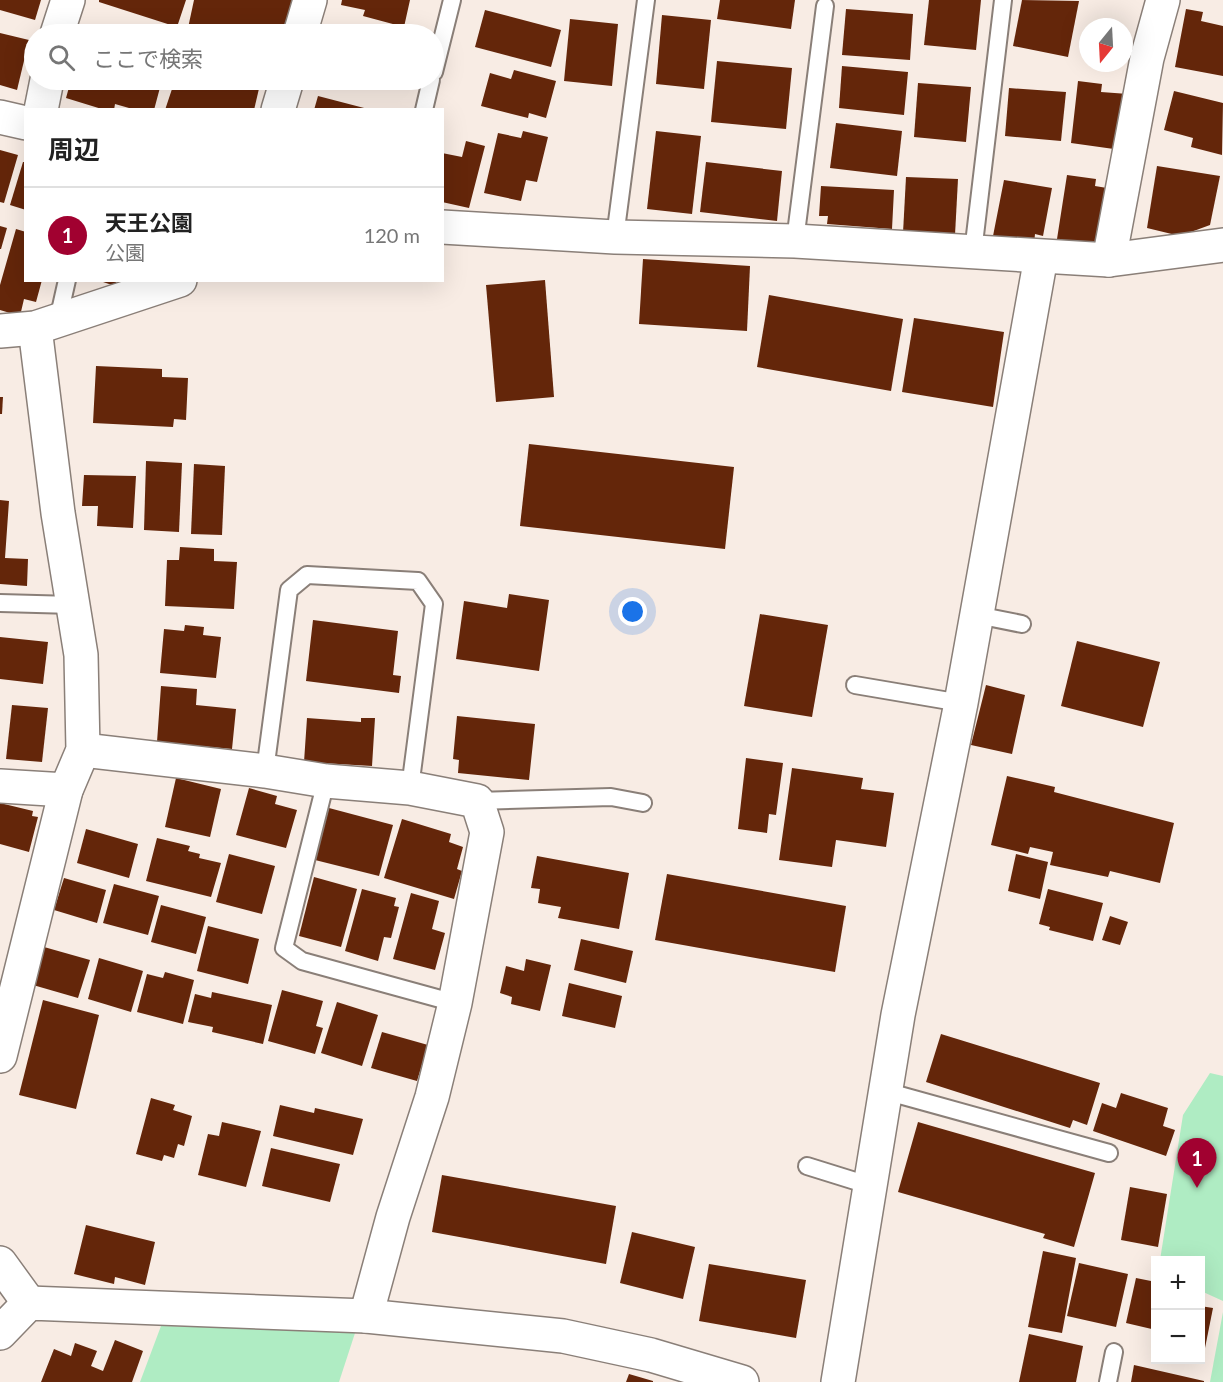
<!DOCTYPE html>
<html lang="ja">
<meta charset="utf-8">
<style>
body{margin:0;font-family:Lato,"Noto Sans JP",sans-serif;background:#f2f2f2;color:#222}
.controls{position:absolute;right:18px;bottom:18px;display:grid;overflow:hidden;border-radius:0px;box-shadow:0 6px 24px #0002}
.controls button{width:54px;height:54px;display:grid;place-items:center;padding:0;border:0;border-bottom:2px solid #e0e0e0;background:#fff;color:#222;font:30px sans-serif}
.compass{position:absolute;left:1079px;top:18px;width:54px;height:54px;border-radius:50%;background:#fff;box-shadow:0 6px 24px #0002;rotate:198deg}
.you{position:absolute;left:633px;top:612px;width:21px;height:21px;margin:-15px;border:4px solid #fff;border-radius:50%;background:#1a73e8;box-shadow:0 0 0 9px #1a73e833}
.badge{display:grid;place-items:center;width:39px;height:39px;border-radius:50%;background:#a10130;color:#fff;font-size:20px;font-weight:700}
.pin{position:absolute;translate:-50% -50px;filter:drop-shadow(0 2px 3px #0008)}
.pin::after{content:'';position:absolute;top:32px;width:21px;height:18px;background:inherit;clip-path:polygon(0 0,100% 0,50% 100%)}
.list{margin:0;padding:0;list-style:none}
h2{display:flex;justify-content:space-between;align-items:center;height:78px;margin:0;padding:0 24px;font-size:26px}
h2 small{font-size:20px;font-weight:400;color:#767676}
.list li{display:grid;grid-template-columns:39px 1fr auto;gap:18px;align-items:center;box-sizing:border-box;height:96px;padding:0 24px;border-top:2px solid #e0e0e0}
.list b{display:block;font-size:22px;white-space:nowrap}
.list p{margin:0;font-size:20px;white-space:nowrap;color:#767676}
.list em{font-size:20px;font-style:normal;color:#767676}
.icon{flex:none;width:33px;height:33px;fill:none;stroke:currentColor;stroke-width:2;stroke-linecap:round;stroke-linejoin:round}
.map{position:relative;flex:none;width:1223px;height:1382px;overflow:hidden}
.search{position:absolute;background:#fff;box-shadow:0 6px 24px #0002;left:24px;top:24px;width:420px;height:66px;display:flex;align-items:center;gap:15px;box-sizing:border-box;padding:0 21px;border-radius:33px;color:#767676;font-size:22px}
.panel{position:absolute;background:#fff;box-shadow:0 6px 24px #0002;left:24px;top:108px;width:420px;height:174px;border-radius:0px}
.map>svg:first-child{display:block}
</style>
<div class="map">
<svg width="1223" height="1382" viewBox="0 0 1223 1382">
<rect width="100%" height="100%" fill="#f8ece4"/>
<!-- green -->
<g fill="#afecc3">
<polygon points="1210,1073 1223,1076 1223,1301 1201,1291 1200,1260 1160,1260 1183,1115"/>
<polygon points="1223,1312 1223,1382 1210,1382"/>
<polygon points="161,1326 356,1330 339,1382 140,1382"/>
</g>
<!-- building -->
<g fill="#64260a">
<polygon points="0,0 41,0 35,20 0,10"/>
<polygon points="99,0 186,0 177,27 99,2"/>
<polygon points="194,0 294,0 285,34 213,34 188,28"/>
<polygon points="342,0 410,0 404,27 363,16 365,10 341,5"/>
<polygon points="720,0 795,0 791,29 717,19"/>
<polygon points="929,0 981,0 976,50 924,45"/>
<polygon points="1022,0 1079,1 1068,57 1013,46"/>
<polygon points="846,9 913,14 910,60 842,55"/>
<polygon points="1186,9 1203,12 1201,21 1223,26 1223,76 1175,67"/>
<polygon points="485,10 561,30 551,67 475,47"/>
<polygon points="662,15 711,20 704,89 656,84"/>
<polygon points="570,19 618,24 612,86 564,81"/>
<polygon points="0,33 29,40 17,90 0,85"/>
<polygon points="717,61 792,68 786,129 711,122"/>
<polygon points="842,66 908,72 904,115 839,108"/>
<polygon points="514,70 556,81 546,118 529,113 528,118 481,106 490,73 511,79"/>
<polygon points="71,80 162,80 154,110 136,110 115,104 114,110 105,110 66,98"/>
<polygon points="175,80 261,80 254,110 165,110"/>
<polygon points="344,80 370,80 368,86"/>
<polygon points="1078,81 1102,84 1101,92 1128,94 1121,150 1071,143"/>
<polygon points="918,83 971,87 966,142 914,137"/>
<polygon points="1009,88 1066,92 1061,141 1005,136"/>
<polygon points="1174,91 1223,103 1222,155 1191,147 1193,138 1164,130"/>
<polygon points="318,96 368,109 368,110 314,110"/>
<polygon points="836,123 902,131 897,176 830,168"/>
<polygon points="523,131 548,137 537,182 526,180 521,201 484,193 498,133 521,138"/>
<polygon points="656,131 701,136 692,214 647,209"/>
<polygon points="466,141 485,146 469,208 442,202 442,153 462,157"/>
<polygon points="0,150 18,155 4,203 0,202"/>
<polygon points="23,162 26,162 26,210 10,205"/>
<polygon points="706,162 782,171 777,221 700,212"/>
<polygon points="1157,166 1220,176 1210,225 1180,236 1147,228"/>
<polygon points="1067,175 1096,179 1095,186 1113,189 1097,245 1057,239"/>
<polygon points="906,177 958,179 955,235 903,233"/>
<polygon points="1004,180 1052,188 1043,236 1035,234 1034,244 993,236"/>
<polygon points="821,186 894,190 892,229 827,224 828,216 819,216"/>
<polygon points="0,226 7,228 1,249 0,249"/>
<polygon points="16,229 26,232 26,280 42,280 36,302 24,299 20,316 0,310 0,285"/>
<polygon points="643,259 750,266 747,331 639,324"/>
<polygon points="97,280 117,280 115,286"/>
<polygon points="545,280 554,397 496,402 486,285"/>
<polygon points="769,295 903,319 891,391 757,367"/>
<polygon points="914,318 1004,332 993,407 902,392"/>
<polygon points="96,366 162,369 162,377 188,378 186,420 174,419 173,427 93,423"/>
<polygon points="0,397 3,397 2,414 0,414"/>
<polygon points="529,444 734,467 725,549 520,526"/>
<polygon points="146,461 182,463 179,532 144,530"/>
<polygon points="194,464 225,466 222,535 191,534"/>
<polygon points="84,475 136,476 133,528 97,526 98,506 82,506"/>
<polygon points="0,500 9,501 5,558 28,559 27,586 0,584"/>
<polygon points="180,547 214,549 214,561 237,562 234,609 165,606 167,560 179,560"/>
<polygon points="509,594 549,600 539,671 456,659 464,601 507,608"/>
<polygon points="760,614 828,625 812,717 744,706"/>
<polygon points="313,620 398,631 393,675 401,676 399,693 306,681"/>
<polygon points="185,625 204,627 203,635 221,637 216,678 160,673 164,629 184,631"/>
<polygon points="0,637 48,642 43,684 0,679"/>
<polygon points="1077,641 1160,662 1143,727 1061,706"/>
<polygon points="986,685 1025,695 1012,754 971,745"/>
<polygon points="161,686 197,689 196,705 236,709 232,749 157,742"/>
<polygon points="12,705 48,708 42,762 6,759"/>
<polygon points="457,716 535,724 529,780 458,773 459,760 453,759"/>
<polygon points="307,718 361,722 361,718 375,718 372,766 304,762"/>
<polygon points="746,758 783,763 776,815 769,814 767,833 738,829"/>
<polygon points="792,768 863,778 861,789 894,793 886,847 836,840 832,867 779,860"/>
<polygon points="1007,776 1055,787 1054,792 1174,823 1160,883 1110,871 1108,877 1050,865 1053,852 1030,847 1028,854 991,845"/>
<polygon points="176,778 221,789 210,837 165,827"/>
<polygon points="249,788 277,796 275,804 297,810 286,848 236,835"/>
<polygon points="0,803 33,811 32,816 38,817 29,852 0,844"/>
<polygon points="329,808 393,825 379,876 315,860"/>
<polygon points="402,819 451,834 449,842 463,847 457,869 462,871 454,899 384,878"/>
<polygon points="86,829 138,844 129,878 77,863"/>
<polygon points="157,838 190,846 188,851 200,854 199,858 221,863 211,897 146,881"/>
<polygon points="229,854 275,866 262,914 216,902"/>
<polygon points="1016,854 1048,862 1040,899 1008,891"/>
<polygon points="537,856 629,873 619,929 558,918 561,907 538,903 540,889 531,888"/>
<polygon points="667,874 846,906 835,972 655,940"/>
<polygon points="314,877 357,889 341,947 299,936"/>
<polygon points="64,878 106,890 97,923 54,910"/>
<polygon points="114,884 159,896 148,935 103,923"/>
<polygon points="362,889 396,898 394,906 399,907 391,938 384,937 378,961 345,951"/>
<polygon points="1048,889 1103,903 1093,941 1049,930 1050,927 1039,924"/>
<polygon points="411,893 439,901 432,929 445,933 435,970 393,959"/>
<polygon points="161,905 206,917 196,954 151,942"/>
<polygon points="1110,916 1128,922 1120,945 1102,940"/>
<polygon points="208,926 259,939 248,984 197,971"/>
<polygon points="581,939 633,951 626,983 574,970"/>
<polygon points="44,947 90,960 78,998 33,985"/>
<polygon points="99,958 143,971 131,1012 88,999"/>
<polygon points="526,959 551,965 540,1011 511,1004 512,997 500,993 506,966 524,971"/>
<polygon points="165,972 194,980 183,1024 137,1012 147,974 163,978"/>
<polygon points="569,983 622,996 615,1028 562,1016"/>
<polygon points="282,990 323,1001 316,1026 323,1028 315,1054 268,1041"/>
<polygon points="212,992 272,1005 263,1044 212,1032 213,1027 188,1022 195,994 211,998"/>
<polygon points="43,1000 99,1015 76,1109 19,1095"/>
<polygon points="337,1002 378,1015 362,1066 321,1053"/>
<polygon points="382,1032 428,1045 417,1081 371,1068"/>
<polygon points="941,1034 1100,1083 1087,1125 1073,1120 1070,1128 926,1082"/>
<polygon points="1121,1093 1168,1108 1163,1126 1175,1130 1166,1156 1093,1131 1102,1103 1116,1108"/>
<polygon points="151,1098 175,1105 173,1110 192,1116 184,1146 178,1144 174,1158 164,1155 162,1161 136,1154"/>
<polygon points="280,1105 314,1113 315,1108 363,1119 353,1155 273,1136"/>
<polygon points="222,1122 261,1131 246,1187 198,1175 208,1134 219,1136"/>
<polygon points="918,1122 1095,1173 1074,1247 1043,1238 1045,1234 898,1192"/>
<polygon points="271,1148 340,1164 330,1202 262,1186"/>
<polygon points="442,1175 616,1206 606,1264 432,1232"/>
<polygon points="1130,1187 1167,1194 1158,1247 1121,1240"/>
<polygon points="86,1225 155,1242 145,1285 115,1277 114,1284 74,1274"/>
<polygon points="632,1232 695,1247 683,1299 620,1283"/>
<polygon points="1043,1251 1076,1258 1062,1333 1028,1327"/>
<polygon points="1079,1263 1128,1274 1116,1327 1067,1316"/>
<polygon points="709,1264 806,1280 796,1338 699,1321"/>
<polygon points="1136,1278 1156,1282 1156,1330 1126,1323"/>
<polygon points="1200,1306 1213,1308 1203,1358 1200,1358"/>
<polygon points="1029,1334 1083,1346 1076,1382 1019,1382"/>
<polygon points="115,1340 143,1351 132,1382 41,1382 54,1349 71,1356 75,1343 97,1351 91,1366 103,1371"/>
<polygon points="1134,1365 1204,1381 1204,1382 1131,1382"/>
<polygon points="629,1374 653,1381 653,1382 626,1382"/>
</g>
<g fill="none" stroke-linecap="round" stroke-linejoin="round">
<!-- lane casing -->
<g stroke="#8a7f78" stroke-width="20">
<g id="lane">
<polyline points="434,72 452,0"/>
<polyline points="424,110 431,80"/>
<polyline points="615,237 646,0"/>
<polyline points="795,241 825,6"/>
<polyline points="973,252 1003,0"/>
<polyline points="58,320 67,280"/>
<polyline points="0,603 73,605"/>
<polyline points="977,615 1022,624"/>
<polyline points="855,685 961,703"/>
<polyline points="265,771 289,590 307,575 418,581 434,604 410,788"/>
<polyline points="326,781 284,948 302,961 455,1003"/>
<polyline points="477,801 611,797 643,803"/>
<polyline points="885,1091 1109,1153"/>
<polyline points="807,1166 868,1185"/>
<polyline points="1108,1382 1114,1352"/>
</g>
</g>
<!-- street casing -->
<g stroke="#8a7f78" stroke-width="36">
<g id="street">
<polyline points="57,34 68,0"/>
<polyline points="300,34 310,0"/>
<polyline points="41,110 47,80"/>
<polyline points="278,110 287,80"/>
<polyline points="0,117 26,123"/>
<polyline points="442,227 615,237 795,241 1109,260 1223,245"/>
<polyline points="1109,260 1147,58 1163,0"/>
<polyline points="0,331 35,328 180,280"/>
<polyline points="83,750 265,771 326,781 410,788 477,801 487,832 455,1003 432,1097 393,1217 366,1316"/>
<polyline points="0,786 66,790"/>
<polyline points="0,1056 66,790 83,750 81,655 58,513 35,328"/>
<polyline points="0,1263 29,1303"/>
<polyline points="0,1333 29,1303 366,1316 563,1336 651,1355 742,1382"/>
<polyline points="838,1382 898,1015 961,703 1041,257"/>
</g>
</g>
<!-- lane -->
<use href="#lane" stroke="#fff" stroke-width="16"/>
<!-- street -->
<use href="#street" stroke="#fff" stroke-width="33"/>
</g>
</svg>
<div class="controls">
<button>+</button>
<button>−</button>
</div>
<svg class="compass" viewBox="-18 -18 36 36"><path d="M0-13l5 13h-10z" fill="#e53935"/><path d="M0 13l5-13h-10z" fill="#767676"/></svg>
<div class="you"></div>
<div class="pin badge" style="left:1197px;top:1188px">1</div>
<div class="search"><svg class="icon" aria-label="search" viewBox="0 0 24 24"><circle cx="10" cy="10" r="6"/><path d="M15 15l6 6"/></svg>ここで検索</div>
<section class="panel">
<h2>周辺<small></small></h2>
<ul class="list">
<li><span class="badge">1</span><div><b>天王公園</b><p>公園</p></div><em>120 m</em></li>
</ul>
</section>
</div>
